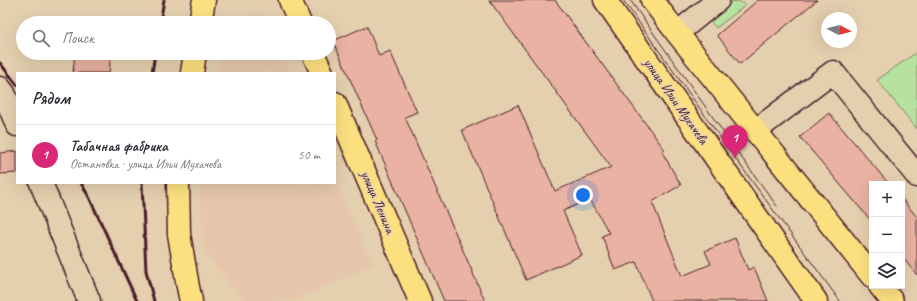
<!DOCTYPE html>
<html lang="ru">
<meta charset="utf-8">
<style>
body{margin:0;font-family:Caveat,sans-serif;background:#f7f7f7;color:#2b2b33}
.controls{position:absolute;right:12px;bottom:12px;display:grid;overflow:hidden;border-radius:0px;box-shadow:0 4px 16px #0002}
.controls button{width:36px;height:36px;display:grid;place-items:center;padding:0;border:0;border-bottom:1px solid #e1e1e2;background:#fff;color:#2b2b33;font:20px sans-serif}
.compass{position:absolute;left:821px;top:12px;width:36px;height:36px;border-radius:50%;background:#fff;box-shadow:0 4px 16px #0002;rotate:97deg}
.you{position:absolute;left:583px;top:195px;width:14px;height:14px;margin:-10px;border:3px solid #fff;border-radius:50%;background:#1a73e8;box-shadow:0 0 0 6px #1a73e833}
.badge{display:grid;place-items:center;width:26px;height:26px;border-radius:50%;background:#db2777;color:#fff;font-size:13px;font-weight:700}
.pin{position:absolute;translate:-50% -33px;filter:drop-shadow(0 1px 2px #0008)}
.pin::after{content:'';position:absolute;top:21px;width:14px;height:12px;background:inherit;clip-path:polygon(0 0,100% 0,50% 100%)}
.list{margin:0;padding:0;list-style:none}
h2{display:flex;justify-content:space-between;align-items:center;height:52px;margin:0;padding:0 16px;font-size:17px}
h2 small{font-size:13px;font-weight:400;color:#7c7c81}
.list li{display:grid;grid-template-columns:26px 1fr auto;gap:12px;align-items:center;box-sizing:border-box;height:60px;padding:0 16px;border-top:1px solid #e1e1e2}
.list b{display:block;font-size:15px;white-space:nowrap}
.list p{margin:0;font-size:13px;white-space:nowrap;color:#7c7c81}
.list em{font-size:13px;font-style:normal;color:#7c7c81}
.icon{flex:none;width:22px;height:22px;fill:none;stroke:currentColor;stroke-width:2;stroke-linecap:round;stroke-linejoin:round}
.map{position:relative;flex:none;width:917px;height:301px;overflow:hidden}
.search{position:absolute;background:#fff;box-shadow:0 4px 16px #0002;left:16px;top:16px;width:320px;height:44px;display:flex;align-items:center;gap:10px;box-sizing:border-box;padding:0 14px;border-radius:22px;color:#7c7c81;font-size:15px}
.panel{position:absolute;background:#fff;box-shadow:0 4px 16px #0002;left:16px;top:72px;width:320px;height:112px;border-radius:0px}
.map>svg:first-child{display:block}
</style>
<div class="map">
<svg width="917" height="301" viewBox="0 0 917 301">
<rect width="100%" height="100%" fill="#e4d0af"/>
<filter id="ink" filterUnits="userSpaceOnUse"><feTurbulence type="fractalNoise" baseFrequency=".025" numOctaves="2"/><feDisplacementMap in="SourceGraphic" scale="8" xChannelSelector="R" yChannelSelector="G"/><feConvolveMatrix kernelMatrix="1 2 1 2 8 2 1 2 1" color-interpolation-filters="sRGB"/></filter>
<g filter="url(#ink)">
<!-- built -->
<g fill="#e6c7ab">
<polygon points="263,11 269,23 231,23"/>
<polygon points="221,53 282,53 290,73 217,73"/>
<polygon points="335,177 373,265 294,301 244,301 204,252 199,183 335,183"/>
</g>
<!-- green -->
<g fill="#b6e29f" stroke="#808065">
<path d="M738,1L746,5L716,28L707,18C719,8 722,2 738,1Z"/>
<polygon points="917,52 917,129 877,80"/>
</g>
<!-- building -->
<g fill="#eab2a2" stroke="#4a1f2b">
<polygon points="489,0 555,0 665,150 662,152 681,185 652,202 682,276 711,264 705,251 735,238 748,270 754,267 768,301 652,301 636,262 615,270 602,236 609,233 590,199 563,211 582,255 526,280 462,130 518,105 555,191 611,167"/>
<polygon points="758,0 817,0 740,64 717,35"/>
<polygon points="367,26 379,56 390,51 417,112 405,117 485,301 444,301 375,141 377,140 333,41"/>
<polygon points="75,53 111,53 109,73 73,73"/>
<polygon points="829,113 889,184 872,184 872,222 800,137"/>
<polygon points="17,151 17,173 0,174 0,153"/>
<polygon points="902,199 917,217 917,275 902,257"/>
</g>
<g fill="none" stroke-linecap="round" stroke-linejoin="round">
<!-- minor casing -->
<g stroke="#4a1f2b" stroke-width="25">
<g id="minor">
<polyline points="677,33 718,0"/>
<polyline points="0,88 4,93 17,125"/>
<polyline points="755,131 833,72 917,176"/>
<polyline points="41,183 89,301"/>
</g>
</g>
<!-- major casing -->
<g stroke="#4a1f2b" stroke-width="25">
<g id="major">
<polyline points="290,0 300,23"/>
<polyline points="605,0 816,301"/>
<polyline points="652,0 677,33 872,276"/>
<polyline points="200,23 204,0"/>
<polyline points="313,53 322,73"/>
<polyline points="192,73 195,53"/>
<polyline points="335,103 420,301"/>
<polyline points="178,183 179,234 188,287 191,301"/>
<polyline points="880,286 892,301"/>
</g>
</g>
<!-- minor -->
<use href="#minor" stroke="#e4d0af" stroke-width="22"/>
<!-- major -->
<use href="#major" stroke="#fce080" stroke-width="22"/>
<!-- tram -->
<g stroke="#4a1f2b" stroke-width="1">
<polyline points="623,0 735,158 840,301"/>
<polyline points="630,0 736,150 777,206"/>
</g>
<!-- rail -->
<g stroke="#4a1f2b" stroke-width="3">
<polyline points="160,23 164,0"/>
<polyline points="0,63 17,85"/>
<polyline points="152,73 155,53"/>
<polyline points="81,183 89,197 137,301"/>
<polyline points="142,183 146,271 154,301"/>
</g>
</g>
</g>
<g text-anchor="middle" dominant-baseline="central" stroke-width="3" stroke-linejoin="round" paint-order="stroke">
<!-- street labels -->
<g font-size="14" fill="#4a1f2b" stroke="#e4d0af">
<text transform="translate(676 101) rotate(55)">улица Ильи Мухачева</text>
<text transform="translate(378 202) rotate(67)">улица Ленина</text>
</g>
</g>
</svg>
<div class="controls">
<button>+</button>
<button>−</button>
<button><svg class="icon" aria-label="layers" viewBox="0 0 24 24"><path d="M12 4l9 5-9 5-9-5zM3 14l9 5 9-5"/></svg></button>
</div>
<svg class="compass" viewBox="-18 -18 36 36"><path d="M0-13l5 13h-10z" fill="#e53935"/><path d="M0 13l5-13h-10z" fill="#7c7c81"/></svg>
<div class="you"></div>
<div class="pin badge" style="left:735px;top:158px">1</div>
<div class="search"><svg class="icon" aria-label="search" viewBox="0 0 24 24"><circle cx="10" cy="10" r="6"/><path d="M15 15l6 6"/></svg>Поиск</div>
<section class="panel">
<h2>Рядом<small></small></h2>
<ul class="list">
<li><span class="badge">1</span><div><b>Табачная фабрика</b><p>Остановка · улица Ильи Мухачева</p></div><em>50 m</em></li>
</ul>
</section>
</div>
